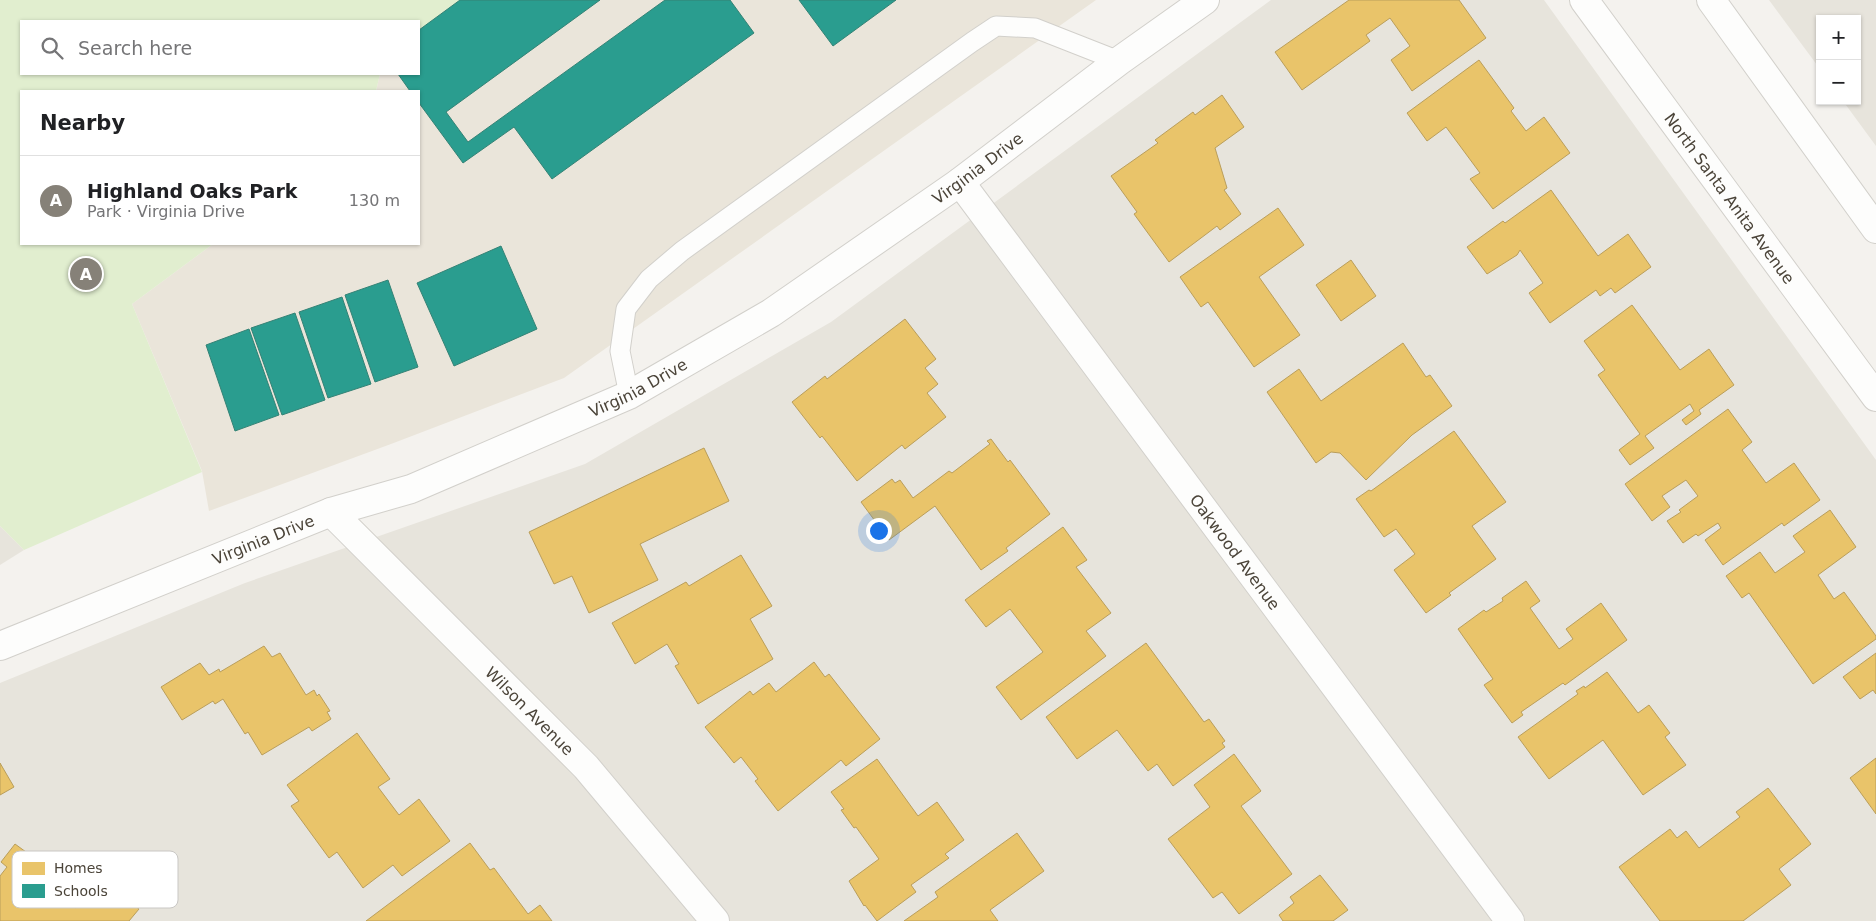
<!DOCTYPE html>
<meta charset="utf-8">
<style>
body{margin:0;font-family:"DejaVu Sans",sans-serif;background:#f6f6f6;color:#202124}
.controls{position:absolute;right:15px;top:15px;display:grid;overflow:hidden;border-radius:0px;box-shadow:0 1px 4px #0004}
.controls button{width:45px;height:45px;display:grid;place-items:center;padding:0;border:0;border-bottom:1px solid #e0e0e0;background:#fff;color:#202124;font:25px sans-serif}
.you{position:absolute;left:878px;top:530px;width:18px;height:18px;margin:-12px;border:4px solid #fff;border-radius:50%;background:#1a73e8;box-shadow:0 0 0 8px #1a73e833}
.badge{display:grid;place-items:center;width:32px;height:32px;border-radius:50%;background:#868178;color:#fff;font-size:16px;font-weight:700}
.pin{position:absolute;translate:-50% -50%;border:2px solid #fff;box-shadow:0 1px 5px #0006}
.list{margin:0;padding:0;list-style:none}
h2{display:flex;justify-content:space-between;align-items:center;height:65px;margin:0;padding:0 20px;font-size:21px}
h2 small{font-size:16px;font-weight:400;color:#757577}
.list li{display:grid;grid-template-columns:32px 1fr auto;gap:15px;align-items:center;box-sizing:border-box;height:90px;padding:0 20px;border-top:1px solid #e0e0e0}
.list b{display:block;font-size:19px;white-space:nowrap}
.list p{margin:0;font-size:16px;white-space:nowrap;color:#757577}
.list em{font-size:16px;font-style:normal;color:#757577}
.icon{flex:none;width:28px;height:28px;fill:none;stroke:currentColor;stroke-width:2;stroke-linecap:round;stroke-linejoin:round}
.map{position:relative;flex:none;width:1876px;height:921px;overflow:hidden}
.search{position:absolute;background:#fff;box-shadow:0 1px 4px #0004;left:20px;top:20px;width:400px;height:55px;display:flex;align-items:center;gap:12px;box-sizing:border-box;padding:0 18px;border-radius:0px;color:#757577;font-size:19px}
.panel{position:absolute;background:#fff;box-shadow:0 1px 4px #0004;left:20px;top:90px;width:400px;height:155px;border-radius:0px}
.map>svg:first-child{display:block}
</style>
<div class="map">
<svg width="1876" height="921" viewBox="0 0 1876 921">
<rect width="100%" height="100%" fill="#f4f2ee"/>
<!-- residential -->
<g fill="#e7e4dc">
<polygon points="1271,0 1544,0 1876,460 1876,921 0,921 0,683 245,583 585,464 831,322"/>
<polygon points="1769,0 1876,0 1876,146 1843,101 1857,101 1857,19 1820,19 1820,69"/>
<polygon points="0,526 24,550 0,565"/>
</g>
<!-- education -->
<polygon fill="#eae5da" points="460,0 1096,0 564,378 391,444 209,511 202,471 132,304 213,244 419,244 419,91 376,91 380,74 419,74 419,30"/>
<!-- green -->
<polygon fill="#e1eecf" points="0,0 460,0 419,30 419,21 21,21 21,74 380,74 376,91 21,91 21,244 213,244 132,304 202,472 24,550 0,526"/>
<!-- homes -->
<g fill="#e9c46a" stroke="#ba9e5b">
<polygon points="1349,0 1459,0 1486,38 1412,91 1391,60 1410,46 1390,18 1366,35 1370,41 1302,90 1275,52"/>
<polygon points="1479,60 1514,108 1511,111 1526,131 1544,117 1570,153 1493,209 1470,179 1480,173 1446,127 1427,141 1407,113"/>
<polygon points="1222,95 1244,127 1215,148 1227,188 1224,190 1241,214 1220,230 1217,226 1169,262 1134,214 1137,212 1111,176 1158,143 1155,140 1193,112 1195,115"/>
<polygon points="1551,190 1598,256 1628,234 1651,267 1615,293 1611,288 1600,296 1596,290 1550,323 1529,293 1543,283 1520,250 1517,255 1487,274 1467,247 1503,221 1505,223"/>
<polygon points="1278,208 1304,245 1259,277 1300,335 1254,367 1208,302 1201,307 1180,277"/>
<polygon points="1351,260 1376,296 1341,321 1316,285"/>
<polygon points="1632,305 1680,370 1709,349 1734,385 1699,410 1701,414 1686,425 1682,420 1694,411 1690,404 1645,436 1654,448 1630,465 1619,450 1640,434 1598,375 1605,370 1584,341"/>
<polygon points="905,319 936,359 925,368 938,384 927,393 946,417 905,449 902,445 857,481 822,436 820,438 792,402 825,376 827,379"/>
<polygon points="1403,343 1426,377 1430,375 1452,406 1412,435 1366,480 1340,453 1331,452 1316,463 1267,392 1299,369 1321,401"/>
<polygon points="1728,409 1752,442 1742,450 1766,483 1794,463 1820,500 1784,526 1782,523 1723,565 1705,540 1721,528 1718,523 1698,536 1696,534 1683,543 1667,521 1681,512 1679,510 1698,496 1686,480 1662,496 1670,507 1652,521 1625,484"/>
<polygon points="1454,431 1506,502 1472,526 1496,559 1449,593 1451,595 1426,613 1394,570 1415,554 1396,529 1384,537 1356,499 1369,490 1371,491"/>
<polygon points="991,439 1008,462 1010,460 1050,514 1006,548 1008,551 981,570 935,506 889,540 861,502 892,479 895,483 900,480 913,498 949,471 952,473 990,444 987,441"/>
<polygon points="704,448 729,501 640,544 658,580 589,613 572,576 554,584 529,532"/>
<polygon points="1830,510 1856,547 1818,575 1834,599 1844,592 1876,636 1876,639 1813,684 1749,593 1742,598 1726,576 1760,552 1775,573 1805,552 1793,536"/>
<polygon points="1063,527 1087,560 1076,567 1111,613 1086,631 1106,656 1021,720 996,687 1043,652 1010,609 986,627 965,600"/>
<polygon points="741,555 772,606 750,619 773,659 698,704 675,666 679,664 667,644 635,664 612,623 686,582 689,586"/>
<polygon points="1526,581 1540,601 1530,608 1559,649 1573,639 1566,629 1601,603 1627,640 1565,685 1563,683 1521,712 1523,715 1512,723 1484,685 1493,679 1458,629 1484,610 1486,612 1503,601 1502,598"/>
<polygon points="1146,643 1204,722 1209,719 1225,741 1222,743 1225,747 1173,786 1157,764 1148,771 1117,730 1077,759 1046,717"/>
<polygon points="264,646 272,657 280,653 306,695 314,690 317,696 319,694 330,711 327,712 331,719 312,731 309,727 262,755 248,732 245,734 223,699 215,704 213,701 182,720 161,687 200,663 209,675 219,669 220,672"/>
<polygon points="1876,653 1876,694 1873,690 1860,699 1843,677"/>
<polygon points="814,662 825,677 829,674 880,739 846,766 841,760 778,811 755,781 758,779 741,757 734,763 705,727 750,691 753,695 769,683 776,692"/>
<polygon points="1607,672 1638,713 1649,705 1670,733 1665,737 1686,765 1643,795 1603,740 1549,779 1518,737 1578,694 1576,691 1584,686 1585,688"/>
<polygon points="357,733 390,779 378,787 399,815 419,799 450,841 402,876 393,865 363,888 337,852 329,858 291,806 299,801 287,785"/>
<polygon points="1234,754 1261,791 1241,806 1292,874 1239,914 1222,892 1213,898 1168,839 1210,807 1194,785"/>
<polygon points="1876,758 1876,814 1850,778"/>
<polygon points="877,759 918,816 937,802 964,840 945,854 949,858 911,885 916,892 877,921 865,905 864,906 849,881 879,859 856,827 854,828 841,810 844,809 831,792"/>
<polygon points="0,763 14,787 0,795"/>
<polygon points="1768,788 1811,844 1779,869 1791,885 1743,921 1660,921 1619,867 1670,829 1677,838 1686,831 1699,848 1740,817 1736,812"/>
<polygon points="1017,833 1044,871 990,910 998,921 904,921 938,897 935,892"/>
<polygon points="470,843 490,870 494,868 528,914 540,905 552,921 366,921"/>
<polygon points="15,844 26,852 15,865 45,890 49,886 76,908 100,877 139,909 129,921 0,921 0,876 7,867 1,862"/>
<polygon points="1320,875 1348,910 1333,921 1283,921 1279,915 1294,903 1290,897"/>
</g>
<!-- schools -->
<g fill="#2a9d8f" stroke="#348275">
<polygon points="460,0 600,0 446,112 468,142 665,0 730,0 754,33 552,179 514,127 463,163 419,103 419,91 410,91 398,74 419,74 419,30"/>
<polygon points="799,0 896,0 833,46"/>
<polygon points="501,246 537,329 454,366 417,283"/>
<polygon points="388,280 418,367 375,382 345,295"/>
<polygon points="342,297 371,384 328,398 299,312"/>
<polygon points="295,313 325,400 282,415 251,328"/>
<polygon points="249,329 279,415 235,431 206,345"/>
</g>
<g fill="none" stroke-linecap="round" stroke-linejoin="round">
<!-- service casing -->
<g stroke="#d2d0cb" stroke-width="21">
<polyline id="service" points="629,395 620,351 626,309 649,279 682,251 972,42 996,26 1035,28 1119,61"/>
</g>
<!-- minor casing -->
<g stroke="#d2d0cb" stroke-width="30">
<g id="minor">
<path id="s1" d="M960,182L1510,921"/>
<path id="s2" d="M331,512L586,767L715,921"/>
<path id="s3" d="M0,646L331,512L411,489L629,395L771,313L960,182L1119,61L1205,0"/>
</g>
</g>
<!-- tertiary casing -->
<g stroke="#d2d0cb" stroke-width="30">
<g id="tertiary">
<path id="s4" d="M1584,0L1876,397"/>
<polyline points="1711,0 1876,229"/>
</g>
</g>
<!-- service -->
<use href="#service" stroke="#fdfdfc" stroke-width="19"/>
<!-- minor -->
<use href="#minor" stroke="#fdfdfc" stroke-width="28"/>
<!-- tertiary -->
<use href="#tertiary" stroke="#fdfdfc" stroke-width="28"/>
</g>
<g text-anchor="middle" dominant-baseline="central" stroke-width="5" stroke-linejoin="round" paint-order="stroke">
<!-- street labels -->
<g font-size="16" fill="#4b4439" stroke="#fff">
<text stroke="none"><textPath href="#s3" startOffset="1094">Virginia Drive</textPath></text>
<text stroke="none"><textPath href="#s4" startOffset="246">North Santa Anita Avenue</textPath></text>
<text stroke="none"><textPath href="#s3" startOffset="689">Virginia Drive</textPath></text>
<text stroke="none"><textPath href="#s3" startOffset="284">Virginia Drive</textPath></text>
<text stroke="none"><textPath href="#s1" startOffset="461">Oakwood Avenue</textPath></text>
<text stroke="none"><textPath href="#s2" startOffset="281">Wilson Avenue</textPath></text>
</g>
</g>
<!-- legend -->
<rect x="12" y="851" width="166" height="57" rx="8" fill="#fff" stroke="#c9c7c4" stroke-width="1"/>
<rect x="22" y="862" width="23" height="13" fill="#e9c46a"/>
<rect x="22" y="884" width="23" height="14" fill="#2a9d8f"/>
<g font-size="14" fill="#4b4439">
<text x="54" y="873">Homes</text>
<text x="54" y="896">Schools</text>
</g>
</svg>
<div class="controls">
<button>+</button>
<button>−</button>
</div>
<div class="you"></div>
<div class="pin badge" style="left:86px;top:274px">A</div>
<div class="search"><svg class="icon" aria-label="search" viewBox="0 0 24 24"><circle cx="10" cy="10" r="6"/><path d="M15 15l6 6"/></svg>Search here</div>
<section class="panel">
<h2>Nearby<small></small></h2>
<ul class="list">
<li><span class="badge">A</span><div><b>Highland Oaks Park</b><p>Park · Virginia Drive</p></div><em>130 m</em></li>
</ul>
</section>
</div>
